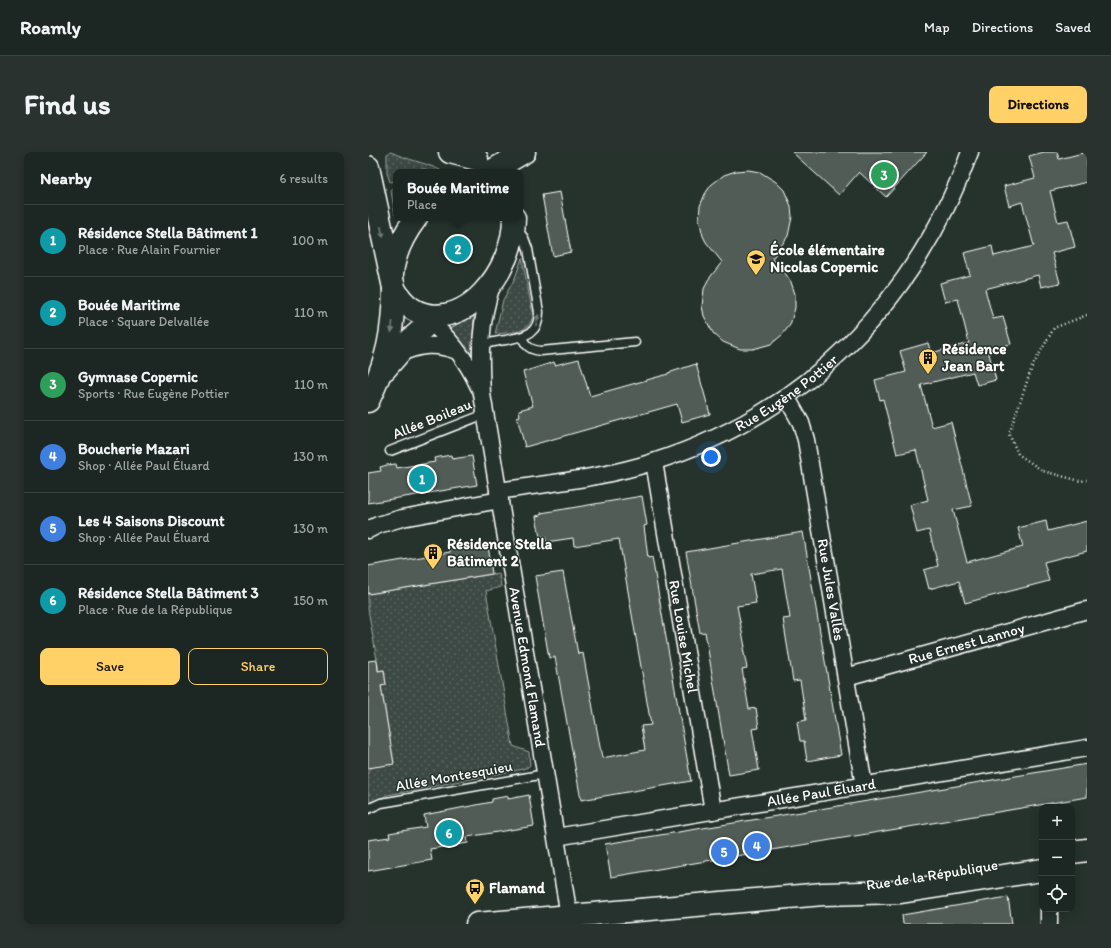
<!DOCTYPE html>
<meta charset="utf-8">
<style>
body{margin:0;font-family:Itim,sans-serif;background:#29322f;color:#f1f3f6}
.controls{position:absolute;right:12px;bottom:12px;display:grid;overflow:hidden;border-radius:8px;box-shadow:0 2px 10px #0003}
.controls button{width:36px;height:36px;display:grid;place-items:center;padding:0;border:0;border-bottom:1px solid #3a4340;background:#1c2622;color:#f1f3f6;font:20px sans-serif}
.you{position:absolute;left:343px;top:305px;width:14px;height:14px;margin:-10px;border:3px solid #fff;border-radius:50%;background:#1a73e8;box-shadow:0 0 0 6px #1a73e833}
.badge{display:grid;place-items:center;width:26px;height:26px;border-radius:50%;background:#ffd166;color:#fff;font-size:13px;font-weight:700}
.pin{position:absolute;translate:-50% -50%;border:2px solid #fff;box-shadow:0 1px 4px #0006}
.popup{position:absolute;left:25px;top:17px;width:130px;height:52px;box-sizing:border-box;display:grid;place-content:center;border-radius:8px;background:#1c2622;filter:drop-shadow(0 1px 3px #0005);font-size:13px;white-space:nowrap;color:#a0a5a5}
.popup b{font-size:15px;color:#f1f3f6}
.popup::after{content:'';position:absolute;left:50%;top:100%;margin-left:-8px;border:8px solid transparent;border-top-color:#1c2622}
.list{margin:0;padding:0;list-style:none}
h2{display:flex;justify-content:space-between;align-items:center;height:52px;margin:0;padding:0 16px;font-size:17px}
h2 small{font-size:13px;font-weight:400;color:#a0a5a5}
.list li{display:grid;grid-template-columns:26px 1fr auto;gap:12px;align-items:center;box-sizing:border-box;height:72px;padding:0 16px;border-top:1px solid #3a4340}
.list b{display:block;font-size:15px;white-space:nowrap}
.list p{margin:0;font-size:13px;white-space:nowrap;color:#a0a5a5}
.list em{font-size:13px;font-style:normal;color:#a0a5a5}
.actions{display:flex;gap:8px;padding:12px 16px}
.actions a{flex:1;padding:9px 0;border:1px solid #ffd166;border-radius:8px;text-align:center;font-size:14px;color:#ffd166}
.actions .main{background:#ffd166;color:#111}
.icon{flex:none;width:22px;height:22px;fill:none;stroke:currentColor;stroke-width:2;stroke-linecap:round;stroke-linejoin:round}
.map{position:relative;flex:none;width:719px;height:772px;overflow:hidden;border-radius:8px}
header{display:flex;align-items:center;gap:24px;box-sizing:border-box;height:56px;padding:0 20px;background:#1c2622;border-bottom:1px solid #3a4340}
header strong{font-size:19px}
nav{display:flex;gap:22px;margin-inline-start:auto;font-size:14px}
.intro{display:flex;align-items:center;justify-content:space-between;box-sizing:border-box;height:96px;padding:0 24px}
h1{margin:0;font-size:28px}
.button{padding:10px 18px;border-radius:8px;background:#ffd166;color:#111;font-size:14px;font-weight:700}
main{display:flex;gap:24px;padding:0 24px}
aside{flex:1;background:#1c2622;border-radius:8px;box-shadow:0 2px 10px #0003}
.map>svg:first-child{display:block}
</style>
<header>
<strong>Roamly</strong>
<nav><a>Map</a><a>Directions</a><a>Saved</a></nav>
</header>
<div class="intro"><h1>Find us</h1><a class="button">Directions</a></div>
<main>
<aside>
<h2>Nearby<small>6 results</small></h2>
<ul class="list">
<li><span class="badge" style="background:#0f9aa8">1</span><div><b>Résidence Stella Bâtiment 1</b><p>Place · Rue Alain Fournier</p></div><em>100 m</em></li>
<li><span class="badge" style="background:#0f9aa8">2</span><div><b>Bouée Maritime</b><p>Place · Square Delvallée</p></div><em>110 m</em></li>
<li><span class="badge" style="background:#2e9e5b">3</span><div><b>Gymnase Copernic</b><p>Sports · Rue Eugène Pottier</p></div><em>110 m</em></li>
<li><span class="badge" style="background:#3f7fe0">4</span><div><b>Boucherie Mazari</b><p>Shop · Allée Paul Éluard</p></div><em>130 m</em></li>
<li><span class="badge" style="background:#3f7fe0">5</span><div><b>Les 4 Saisons Discount</b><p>Shop · Allée Paul Éluard</p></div><em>130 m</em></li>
<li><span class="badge" style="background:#0f9aa8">6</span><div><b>Résidence Stella Bâtiment 3</b><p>Place · Rue de la République</p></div><em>150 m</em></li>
</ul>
<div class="actions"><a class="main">Save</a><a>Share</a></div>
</aside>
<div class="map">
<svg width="719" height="772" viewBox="0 0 719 772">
<defs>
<pattern id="grass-dots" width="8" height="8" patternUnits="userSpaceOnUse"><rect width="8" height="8" fill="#3e4944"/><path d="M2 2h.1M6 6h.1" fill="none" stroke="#5b6460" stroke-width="1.8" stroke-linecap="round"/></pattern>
</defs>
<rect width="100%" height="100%" fill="#26332d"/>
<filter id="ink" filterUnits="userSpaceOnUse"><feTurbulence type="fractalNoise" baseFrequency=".025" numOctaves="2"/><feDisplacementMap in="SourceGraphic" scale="8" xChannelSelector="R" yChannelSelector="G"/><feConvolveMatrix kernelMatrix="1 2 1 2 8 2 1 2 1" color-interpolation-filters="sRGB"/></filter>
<g filter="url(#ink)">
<!-- grass -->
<g fill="url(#grass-dots)" stroke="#9ea4a2">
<path d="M23,0C39,8 56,10 72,18V20H59L58,17H52V20H28V29L22,30L19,21V2Z"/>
<polygon points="28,35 28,62 27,63 23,39 25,36"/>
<path d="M154,106L165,163C162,182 143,180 127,182L135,148L147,126Z"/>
<polygon points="102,164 106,166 104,200 100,201 80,178"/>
<polygon points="131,421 133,435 118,439 145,594 161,600 162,613 160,615 155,617 20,643 2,650 0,640 0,616 26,611 13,534 18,533 16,518 11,519 0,457 0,442"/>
</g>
<!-- building -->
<g fill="#515c57" stroke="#fff">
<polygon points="424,0 559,0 518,45 491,20 471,43"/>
<polygon points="676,0 689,0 691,7 719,0 719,30 682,39 690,70 700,68 707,95 684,101 692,131 673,135 670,123 617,137 625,167 635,165 643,192 620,198 628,228 609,233 605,220 553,233 564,275 583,270 604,354 585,358 599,410 655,395 650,376 678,369 680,379 719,369 719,399 676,410 681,429 597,451 591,429 561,437 556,418 570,414 561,378 549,381 542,353 560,348 548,298 529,302 515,247 512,248 507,228 538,220 532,199 560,191 563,201 601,191 590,147 577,150 572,131 602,123 596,101 624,94 626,104 666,94 654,50 641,54 636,34 667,26 661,4"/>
<polygon points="380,18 392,20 408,30 416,38 423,54 424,65 420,84 404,107 417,121 423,130 427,142 427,156 422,173 414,183 403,192 385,197 372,197 355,190 345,181 336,164 334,154 336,137 340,128 354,110 338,90 335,84 331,67 332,54 337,42 343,33 356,23 368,19"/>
<polygon points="192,40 203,100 185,104 174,43"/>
<polygon points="211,207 222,244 300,222 300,221 328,212 342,262 314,270 309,252 157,295 149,265 152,264 151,258 165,254 155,220 186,210 187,213"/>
<polygon points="83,303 84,307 104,304 109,333 0,351 0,321 13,319 12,315 19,313 28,312 29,316 67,310 66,306"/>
<polygon points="274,344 279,373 276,374 280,406 284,405 323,629 213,648 187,505 181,506 167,424 195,420 210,502 215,501 234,606 277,598 273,574 283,573 251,387 206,394 205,386 178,390 177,384 172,385 168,364 173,363 173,361"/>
<polygon points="435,380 473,603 439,609 436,589 432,589 429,570 438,568 432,528 425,529 415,467 422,466 414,417 383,422 388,451 369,454 377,495 375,496 379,516 374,517 381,557 388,556 391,576 384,577 391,618 361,623 337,480 332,481 318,400"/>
<polygon points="97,393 98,397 120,393 124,422 0,442 0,414 82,400 82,395"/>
<polygon points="9,508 10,519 16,518 18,533 13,534 26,612 0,616 0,509"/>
<polygon points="719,612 719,645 243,725 237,692 464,655"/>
<polygon points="161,643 166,674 99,685 100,691 62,697 64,708 0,719 0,688 22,685 21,681 58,675 56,663 124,650 124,647 140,644 140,647"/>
<polygon points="640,745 644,772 535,772 534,763"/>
</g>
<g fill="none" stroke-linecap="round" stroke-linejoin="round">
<!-- lane casing -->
<g stroke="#fff" stroke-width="11">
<g id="lane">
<path d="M154,185C158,195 163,198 173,199L267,190"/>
<path d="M112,193C121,191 129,189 138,188C156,184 171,183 171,160L160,97L156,86L148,76"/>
<polyline points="22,299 117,262"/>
<polyline points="0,657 13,651 25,649 177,622"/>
</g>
</g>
<!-- street casing -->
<g stroke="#fff" stroke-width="19">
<g id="street">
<path id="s1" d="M124,133C111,172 112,202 114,242L201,764"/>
<path d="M54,163C78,182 98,206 111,235"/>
<path d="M31,202C51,192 69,191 89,199"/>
<path id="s2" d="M419,246L433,271L438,288L496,634"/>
<path id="s3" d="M286,310L345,659"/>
<path id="s4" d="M130,339C182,331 235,326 285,310C438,262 547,149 602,0"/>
<polyline points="0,378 10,373 34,366 132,348"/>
<path id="s5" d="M478,525L719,458"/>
<path id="s6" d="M188,685L719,596"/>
<polyline points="681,772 681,757"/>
</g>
</g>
<!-- secondary casing -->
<g stroke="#fff" stroke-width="25">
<g id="secondary">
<polyline points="82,0 109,7"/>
<path d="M0,15L26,136C46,174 88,170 115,141C134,121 146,93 146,66"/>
<polyline points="122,20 156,0"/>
<path d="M24,122C26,102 36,82 48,66"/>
<polyline points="17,217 43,187 69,164"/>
<path d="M0,249C20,207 25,182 26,136"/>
<polyline points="704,700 719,698"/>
<polyline points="109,772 455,742 533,740 674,718"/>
</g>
</g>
<!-- path -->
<polyline stroke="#fff" stroke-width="2.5" stroke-dasharray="1 3" stroke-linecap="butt" points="719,163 686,176 664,215 641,282 650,302 675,319 712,329 719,328"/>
<!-- lane -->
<use href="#lane" stroke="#26332d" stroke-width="8"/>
<!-- street -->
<use href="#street" stroke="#26332d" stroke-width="16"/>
<!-- secondary -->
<use href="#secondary" stroke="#26332d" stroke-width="22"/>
</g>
<!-- one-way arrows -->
<defs><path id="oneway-solid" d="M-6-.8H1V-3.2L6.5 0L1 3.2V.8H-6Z"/></defs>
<g fill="#727a76">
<use href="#oneway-solid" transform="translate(14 80) rotate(78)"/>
<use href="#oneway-solid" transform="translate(169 168) rotate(-77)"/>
<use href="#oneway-solid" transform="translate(24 175) rotate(96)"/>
</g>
</g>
<!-- icons -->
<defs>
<g id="school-pin" transform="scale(1)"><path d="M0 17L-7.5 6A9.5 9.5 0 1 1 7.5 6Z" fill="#ffd166" stroke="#26332d"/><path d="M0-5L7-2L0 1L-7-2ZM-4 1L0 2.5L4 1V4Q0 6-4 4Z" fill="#111"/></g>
<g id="building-pin" transform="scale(1)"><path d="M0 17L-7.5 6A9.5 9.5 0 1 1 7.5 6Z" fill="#ffd166" stroke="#26332d"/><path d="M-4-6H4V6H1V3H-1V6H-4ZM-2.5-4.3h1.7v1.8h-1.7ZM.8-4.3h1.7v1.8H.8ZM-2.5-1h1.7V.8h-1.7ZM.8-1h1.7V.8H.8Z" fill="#111"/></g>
<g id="bus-pin" transform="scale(1)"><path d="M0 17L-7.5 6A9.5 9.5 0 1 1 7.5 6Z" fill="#ffd166" stroke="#26332d"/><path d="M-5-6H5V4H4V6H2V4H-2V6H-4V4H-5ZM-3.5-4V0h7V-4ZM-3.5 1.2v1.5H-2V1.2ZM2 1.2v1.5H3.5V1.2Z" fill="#111"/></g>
</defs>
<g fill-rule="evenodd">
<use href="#school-pin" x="388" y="107"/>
<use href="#building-pin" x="560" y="206"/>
<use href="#building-pin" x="65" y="401"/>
<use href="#bus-pin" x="107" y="736"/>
</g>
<g text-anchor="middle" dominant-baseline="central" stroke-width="3" stroke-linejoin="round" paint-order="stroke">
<!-- poi labels -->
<g font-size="15" font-weight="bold" fill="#fff" stroke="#26332d" text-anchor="start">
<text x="402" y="98">École élémentaire<tspan x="402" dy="17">Nicolas Copernic</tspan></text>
<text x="574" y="197">Résidence<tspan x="574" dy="17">Jean Bart</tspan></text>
<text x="79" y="392">Résidence Stella<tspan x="79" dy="17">Bâtiment 2</tspan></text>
<text x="121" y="736">Flamand</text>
</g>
<!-- street labels -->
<g font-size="15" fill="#fff" stroke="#26332d">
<text stroke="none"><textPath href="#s4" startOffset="309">Rue Eugène Pottier</textPath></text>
<text transform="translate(64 267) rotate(-22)">Allée Boileau</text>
<text stroke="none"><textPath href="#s2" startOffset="198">Rue Jules Vallès</textPath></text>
<text stroke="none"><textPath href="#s3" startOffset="177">Rue Louise Michel</textPath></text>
<text stroke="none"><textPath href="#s5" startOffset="125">Rue Ernest Lannoy</textPath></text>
<text stroke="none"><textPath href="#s1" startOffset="387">Avenue Edmond Flamand</textPath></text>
<text transform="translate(86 624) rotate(-10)">Allée Montesquieu</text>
<text stroke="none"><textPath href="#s6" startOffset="269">Allée Paul Éluard</textPath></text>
<text transform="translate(564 723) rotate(-9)">Rue de la République</text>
</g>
</g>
</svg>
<div class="controls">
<button>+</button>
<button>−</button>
<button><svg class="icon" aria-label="locate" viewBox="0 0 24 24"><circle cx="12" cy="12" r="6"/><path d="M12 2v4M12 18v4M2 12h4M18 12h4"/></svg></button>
</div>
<div class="you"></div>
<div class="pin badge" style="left:54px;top:327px;background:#0f9aa8">1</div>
<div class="pin badge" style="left:90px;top:97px;background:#0f9aa8">2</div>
<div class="popup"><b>Bouée Maritime</b>Place</div>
<div class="pin badge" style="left:516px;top:23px;background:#2e9e5b">3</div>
<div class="pin badge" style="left:389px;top:694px;background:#3f7fe0">4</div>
<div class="pin badge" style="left:356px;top:700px;background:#3f7fe0">5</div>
<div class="pin badge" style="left:81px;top:681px;background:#0f9aa8">6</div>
</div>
</main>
